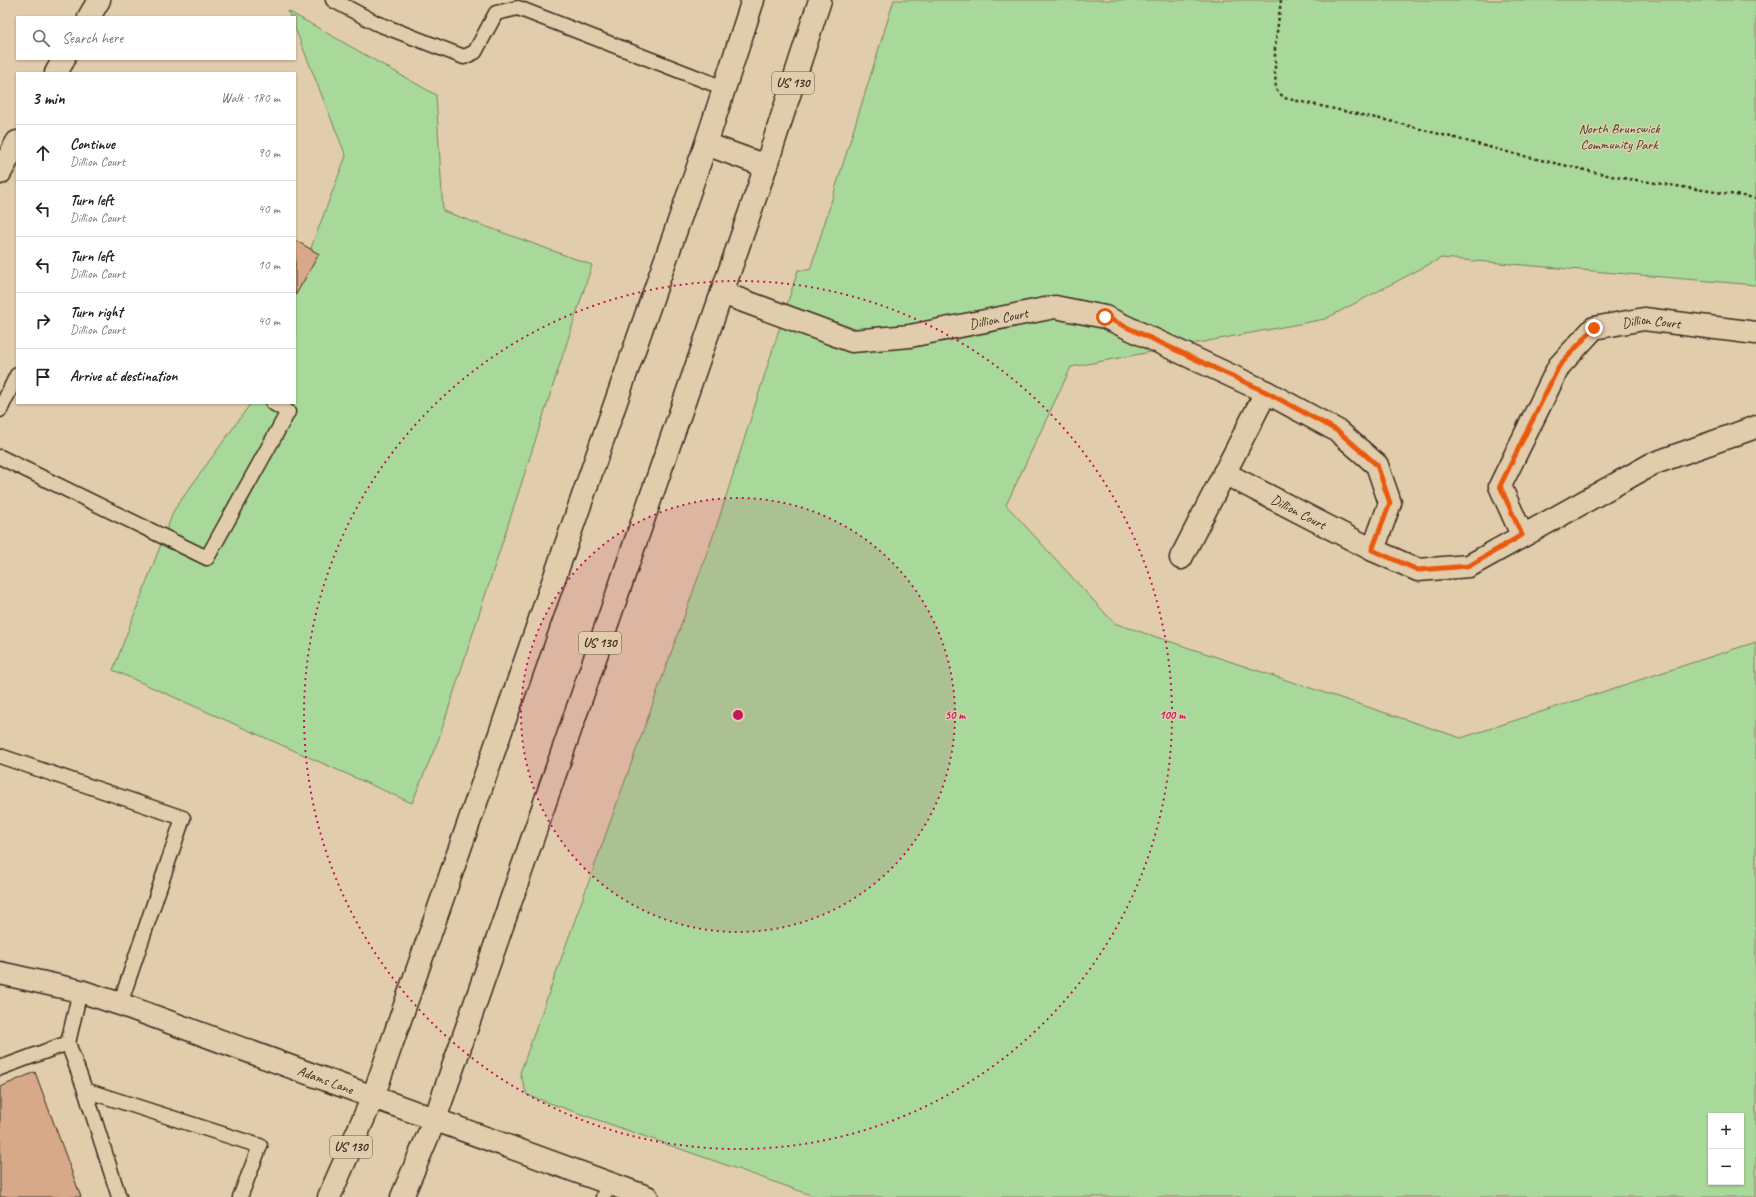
<!DOCTYPE html>
<meta charset="utf-8">
<style>
body{margin:0;font-family:Caveat,sans-serif;background:#f2f2f2;color:#222}
.controls{position:absolute;right:12px;bottom:12px;display:grid;overflow:hidden;border-radius:0px;box-shadow:0 1px 3px #0004}
.controls button{width:36px;height:36px;display:grid;place-items:center;padding:0;border:0;border-bottom:1px solid #e0e0e0;background:#fff;color:#222;font:20px sans-serif}
.stop{position:absolute;width:12px;height:12px;margin:-9px;border:3px solid #ea580c;border-radius:50%;background:#fff}
.stop.end{background:#ea580c;border-color:#fff;box-shadow:0 1px 4px #0008}
.list{margin:0;padding:0;list-style:none}
h2{display:flex;justify-content:space-between;align-items:center;height:52px;margin:0;padding:0 16px;font-size:17px}
h2 small{font-size:13px;font-weight:400;color:#767676}
.list li{display:grid;grid-template-columns:26px 1fr auto;gap:12px;align-items:center;box-sizing:border-box;height:56px;padding:0 16px;border-top:1px solid #e0e0e0}
.list b{display:block;font-size:15px;white-space:nowrap}
.list p{margin:0;font-size:13px;white-space:nowrap;color:#767676}
.list em{font-size:13px;font-style:normal;color:#767676}
.icon{flex:none;width:22px;height:22px;fill:none;stroke:currentColor;stroke-width:2;stroke-linecap:round;stroke-linejoin:round}
.map{position:relative;flex:none;width:1756px;height:1197px;overflow:hidden}
.search{position:absolute;background:#fff;box-shadow:0 1px 3px #0004;left:16px;top:16px;width:280px;height:44px;display:flex;align-items:center;gap:10px;box-sizing:border-box;padding:0 14px;border-radius:0px;color:#767676;font-size:15px}
.panel{position:absolute;background:#fff;box-shadow:0 1px 3px #0004;left:16px;top:72px;width:280px;height:332px;border-radius:0px}
.map>svg:first-child{display:block}
</style>
<div class="map">
<svg width="1756" height="1197" viewBox="0 0 1756 1197">
<rect width="100%" height="100%" fill="#e1ccab"/>
<filter id="ink" filterUnits="userSpaceOnUse"><feTurbulence type="fractalNoise" baseFrequency=".025" numOctaves="2"/><feDisplacementMap in="SourceGraphic" scale="8" xChannelSelector="R" yChannelSelector="G"/><feConvolveMatrix kernelMatrix="1 2 1 2 8 2 1 2 1" color-interpolation-filters="sRGB"/></filter>
<g filter="url(#ink)">
<!-- green -->
<g fill="#a9d99a" stroke="#72825c" fill-rule="evenodd">
<path d="M894,0H1756V285L1441,258L1325,319L1071,367L1006,505L1114,623L1461,738L1756,642V1197H817L527,1095L520,1073L717,525L798,270H810ZM1711,1116H1741V1182H1711Z"/>
<polygon points="288,11 436,95 443,211 592,265 439,738 412,803 113,670 174,510 251,403 295,403 295,290 346,156 295,28 295,17 290,17"/>
</g>
<!-- building -->
<g fill="#d7a989" stroke="#3b2a1e">
<polygon points="295,240 319,254 295,296"/>
<polygon points="35,1072 81,1197 0,1197 0,1087"/>
</g>
<g fill="none" stroke-linecap="round" stroke-linejoin="round">
<!-- service casing -->
<g stroke="#3b2a1e" stroke-width="17">
<g id="service">
<polyline points="333,0 376,23 464,57 475,52 496,13 518,8 724,88"/>
<polyline points="0,410 17,375"/>
<polyline points="0,457 207,558 288,412 273,403"/>
<polyline points="0,756 183,818 120,1004"/>
<polyline points="80,991 68,1043 85,1090 260,1146 240,1197"/>
<polyline points="0,1068 68,1043"/>
<polyline points="85,1090 119,1197"/>
<polyline points="603,1197 608,1183"/>
</g>
</g>
<!-- minor casing -->
<g stroke="#3b2a1e" stroke-width="25">
<g id="minor">
<polyline points="706,144 766,166"/>
<path id="s1" d="M722,293L852,341L910,336L1055,307L1105,317L1266,392"/>
<path id="s2" d="M1224,473L1373,550L1418,570L1469,566L1652,464L1756,427"/>
<path id="s3" d="M1522,535L1500,486L1559,366L1594,328L1644,319L1756,333"/>
<polyline points="1181,558 1266,392 1338,431 1377,465 1390,503 1373,550"/>
<path id="s4" d="M0,973L80,991L120,1004L373,1097"/>
</g>
</g>
<!-- tertiary casing -->
<g stroke="#3b2a1e" stroke-width="25">
<g id="tertiary">
<polyline points="89,17 99,0"/>
<polyline points="56,73 64,59"/>
<polyline points="0,173 17,142"/>
<polyline points="373,1097 647,1197"/>
</g>
</g>
<!-- trunk casing -->
<g stroke="#3b2a1e" stroke-width="25">
<g id="trunk">
<polyline points="329,1197 373,1097 706,144 753,0"/>
<polyline points="402,1197 435,1119 766,166 820,0"/>
</g>
</g>
<!-- path -->
<polyline stroke="#3b2a1e" stroke-width="2.5" stroke-dasharray="3 3" stroke-linecap="butt" points="1281,0 1275,48 1275,72 1276,89 1284,98 1394,122 1519,155 1616,177 1756,198"/>
<!-- service -->
<use href="#service" stroke="#e1ccab" stroke-width="14"/>
<!-- minor -->
<use href="#minor" stroke="#e1ccab" stroke-width="22"/>
<!-- tertiary -->
<use href="#tertiary" stroke="#e1ccab" stroke-width="22"/>
<!-- trunk -->
<use href="#trunk" stroke="#e1ccab" stroke-width="22"/>
</g>
</g>
<g fill="none" stroke-linecap="round" stroke-linejoin="round" filter="url(#ink)">
<!-- route -->
<polyline stroke="#ea580c" stroke-width="5" points="1105,317 1266,392 1338,431 1377,465 1390,503 1372,550 1418,570 1469,566 1522,535 1500,486 1559,366 1594,328"/>
</g>
<!-- distance rings -->
<circle cx="738" cy="715" r="217" fill="#c2185b" fill-opacity=".12"/>
<g fill="none" stroke="#c2185b" stroke-width="2" stroke-dasharray="2 4">
<circle cx="738" cy="715" r="217"/>
<circle cx="738" cy="715" r="434"/>
</g>
<g text-anchor="middle" dominant-baseline="central" stroke-width="3" stroke-linejoin="round" paint-order="stroke">
<!-- shield labels -->
<g fill="#e1ccab" stroke="#6d5b48" stroke-width="1">
<rect x="772" y="72" width="42" height="22" rx="3"/>
<rect x="579" y="632" width="42" height="22" rx="3"/>
<rect x="330" y="1136" width="42" height="22" rx="3"/>
</g>
<g font-size="13" font-weight="bold" fill="#3b2a1e">
<text x="793" y="83">US 130</text>
<text x="600" y="643">US 130</text>
<text x="351" y="1147">US 130</text>
</g>
<!-- park labels -->
<g font-size="14" fill="#463c2a" stroke="#e1ccab">
<text x="1619" y="128">North Brunswick<tspan x="1619" dy="16">Community Park</tspan></text>
</g>
<!-- street labels -->
<g font-size="14" fill="#3b2a1e" stroke="#e1ccab">
<text stroke="none"><textPath href="#s1" startOffset="287">Dillion Court</textPath></text>
<text stroke="none"><textPath href="#s3" startOffset="297">Dillion Court</textPath></text>
<text stroke="none"><textPath href="#s2" startOffset="84">Dillion Court</textPath></text>
<text stroke="none"><textPath href="#s4" startOffset="343">Adams Lane</textPath></text>
</g>
</g>
<circle cx="738" cy="715" r="6" fill="#c2185b" stroke="#e1ccab" stroke-width="2"/>
<g font-size="12" text-anchor="middle" font-weight="bold" fill="#c2185b" stroke="#e1ccab" stroke-width="3" stroke-linejoin="round" paint-order="stroke">
<text x="955" y="719">50 m</text>
<text x="1172" y="719">100 m</text>
</g>
</svg>
<div class="controls">
<button>+</button>
<button>−</button>
</div>
<div class="stop" style="left:1105px;top:317px"></div>
<div class="stop end" style="left:1594px;top:328px"></div>
<div class="search"><svg class="icon" aria-label="search" viewBox="0 0 24 24"><circle cx="10" cy="10" r="6"/><path d="M15 15l6 6"/></svg>Search here</div>
<section class="panel">
<h2>3 min<small>Walk · 180 m</small></h2>
<ul class="list">
<li><svg class="icon" aria-label="ahead" viewBox="0 0 24 24"><path d="M12 20V5M6 11l6-6 6 6"/></svg><div><b>Continue</b><p>Dillion Court</p></div><em>90 m</em></li>
<li><svg class="icon" aria-label="left" viewBox="0 0 24 24"><path d="M17 20v-9H6M10 6l-5 5 5 5"/></svg><div><b>Turn left</b><p>Dillion Court</p></div><em>40 m</em></li>
<li><svg class="icon" aria-label="left" viewBox="0 0 24 24"><path d="M17 20v-9H6M10 6l-5 5 5 5"/></svg><div><b>Turn left</b><p>Dillion Court</p></div><em>10 m</em></li>
<li><svg class="icon" aria-label="right" viewBox="0 0 24 24"><path d="M7 20v-9h11M14 6l5 5-5 5"/></svg><div><b>Turn right</b><p>Dillion Court</p></div><em>40 m</em></li>
<li><svg class="icon" aria-label="arrive" viewBox="0 0 24 24"><path d="M6 21V4h12l-3 4 3 4H6"/></svg><div><b>Arrive at destination</b></div></li>
</ul>
</section>
</div>
